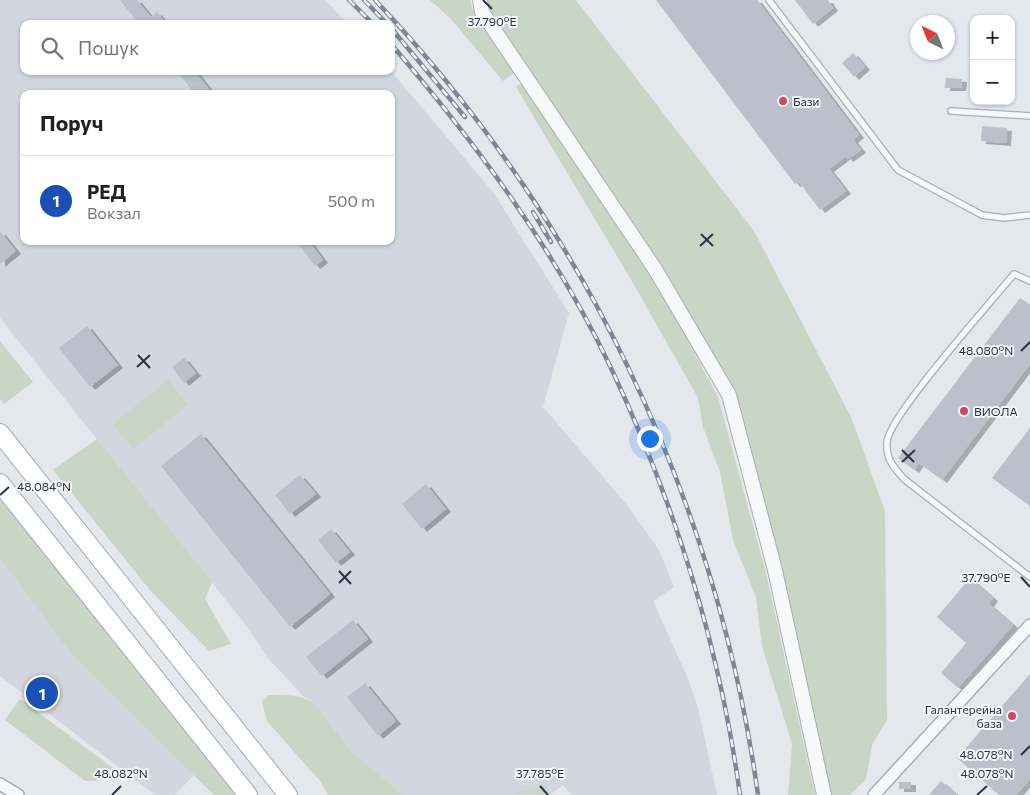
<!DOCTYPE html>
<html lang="uk">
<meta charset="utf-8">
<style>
body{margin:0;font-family:Commissioner,sans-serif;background:#f6f6f6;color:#202124}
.controls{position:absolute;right:15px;top:15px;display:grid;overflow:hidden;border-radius:10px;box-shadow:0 1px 4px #0004}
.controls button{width:45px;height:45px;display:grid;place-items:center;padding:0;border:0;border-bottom:1px solid #e0e0e0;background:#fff;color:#202124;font:25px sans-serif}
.compass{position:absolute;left:910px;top:15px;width:45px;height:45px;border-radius:50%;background:#fff;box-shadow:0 1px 4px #0004;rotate:317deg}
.you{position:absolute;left:649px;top:438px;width:18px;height:18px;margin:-12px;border:4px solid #fff;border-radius:50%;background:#1a73e8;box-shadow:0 0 0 8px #1a73e833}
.badge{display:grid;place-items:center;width:32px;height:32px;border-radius:50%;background:#d1495b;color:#fff;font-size:16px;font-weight:700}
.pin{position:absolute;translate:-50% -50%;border:2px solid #fff;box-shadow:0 1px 5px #0006}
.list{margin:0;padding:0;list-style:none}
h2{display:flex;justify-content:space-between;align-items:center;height:65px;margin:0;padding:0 20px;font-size:21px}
h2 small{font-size:16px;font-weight:400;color:#757577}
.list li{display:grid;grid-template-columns:32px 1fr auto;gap:15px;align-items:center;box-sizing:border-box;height:90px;padding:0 20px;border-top:1px solid #e0e0e0}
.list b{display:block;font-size:19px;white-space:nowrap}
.list p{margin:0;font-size:16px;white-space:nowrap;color:#757577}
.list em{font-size:16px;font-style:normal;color:#757577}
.icon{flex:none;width:28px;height:28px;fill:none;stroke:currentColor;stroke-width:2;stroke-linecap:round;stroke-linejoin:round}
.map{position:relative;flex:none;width:1030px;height:795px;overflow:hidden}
.search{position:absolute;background:#fff;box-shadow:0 1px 4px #0004;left:20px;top:20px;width:375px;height:55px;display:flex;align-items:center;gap:12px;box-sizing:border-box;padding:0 18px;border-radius:10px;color:#757577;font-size:19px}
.panel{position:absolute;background:#fff;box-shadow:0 1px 4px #0004;left:20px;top:90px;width:375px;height:155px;border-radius:10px}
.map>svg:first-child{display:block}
</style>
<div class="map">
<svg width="1030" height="795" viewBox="0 0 1030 795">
<defs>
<filter id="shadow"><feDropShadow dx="5" dy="3" stdDeviation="0" flood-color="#0004"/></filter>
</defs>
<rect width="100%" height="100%" fill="#e4e7ec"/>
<!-- built -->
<g fill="#d2d6de" fill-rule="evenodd">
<path d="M0,0H325L348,24H24V71H391L493,192L569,313L543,407L627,505L659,550L674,587L653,601L688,679L698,708L717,795H572L563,785L550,795H403L351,751L313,702L304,697L267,657L245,624L0,318ZM24,94H391V241H24Z"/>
<polygon points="0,558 72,655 195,774 175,795 155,795 0,676"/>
</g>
<!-- green -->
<g fill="#c9d6c5">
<polygon points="430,0 470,0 472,8 516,72 503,81 451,19"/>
<polygon points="486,0 576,0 754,231 851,417 885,511 887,720 872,745 866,779 850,795 830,795 735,392 488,10"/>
<polygon points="524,81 650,270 718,397 766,573 815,795 788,795 792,744 762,646 756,597 733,540 720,472 703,427 698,398 633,283 516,87"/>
<polygon points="0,341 33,382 4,404 0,399"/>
<polygon points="168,380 188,405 133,449 113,424"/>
<polygon points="97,439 212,582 205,599 231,644 209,651 150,590 53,470"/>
<polygon points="0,499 238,795 214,795 72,655 0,558"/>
<path d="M268,695C284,695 298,694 313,702L351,751L403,795H328L320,781L267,721L262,702Z"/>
<polygon points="20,699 128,779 85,781 5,720"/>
<polygon points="544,786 551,795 511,794"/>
</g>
<!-- building -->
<g fill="#bbc0ca" filter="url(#shadow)">
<polygon points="120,0 137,0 151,17 157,12 166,24 139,24"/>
<polygon points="656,0 757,0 859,135 853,140 861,150 848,159 846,156 829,169 846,191 820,210 799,182 795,184"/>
<polygon points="795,0 828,0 833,8 813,24"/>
<polygon points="853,53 865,67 854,77 842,63"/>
<polygon points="177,71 195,71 213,94 195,94"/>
<polygon points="946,78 962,79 961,88 945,88"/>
<polygon points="982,126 1007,128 1006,143 981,141"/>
<polygon points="0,231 16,251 0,264"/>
<polygon points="296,241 309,241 323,260 315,266"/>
<polygon points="1020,298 1030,305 1030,364 942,480 919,463 914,470 898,458"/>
<polygon points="87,326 118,365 90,387 59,348"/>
<polygon points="184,358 196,373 184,383 172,367"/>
<polygon points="1030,428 1030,506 992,478"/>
<polygon points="201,434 330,594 290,627 161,466"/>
<polygon points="300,475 316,494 290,514 275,495"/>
<polygon points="426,484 446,509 422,529 402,504"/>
<polygon points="331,529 350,552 336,563 318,540"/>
<polygon points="970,578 993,598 989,604 1013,625 958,688 941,673 966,643 937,617"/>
<polygon points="353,620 368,639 322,676 306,657"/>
<polygon points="1030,674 1030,779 1016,795 999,795 957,758"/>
<polygon points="365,683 396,721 378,736 347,697"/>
<polygon points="941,781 957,795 929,795"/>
<rect x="899" y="782" width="12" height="7"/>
</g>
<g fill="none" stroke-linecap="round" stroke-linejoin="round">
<!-- service casing -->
<g stroke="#a9aeb7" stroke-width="8">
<g id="service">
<polyline points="769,0 898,170 982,215 1004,218 1030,215"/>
<polyline points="951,111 1030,116"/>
<path d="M1030,281L1014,274C992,301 888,417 887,442C886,460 893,466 904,479L1030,577"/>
</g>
</g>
<!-- minor casing -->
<g stroke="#a9aeb7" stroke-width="14">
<g id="minor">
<polyline points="0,784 18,795"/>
<polyline points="874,795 1030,625"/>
</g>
</g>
<!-- tertiary casing -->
<g stroke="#a9aeb7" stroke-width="16">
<polyline id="tertiary" points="480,0 482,12 655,269 729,395 775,570 824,795"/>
</g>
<!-- primary casing -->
<g stroke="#a3abb8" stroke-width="20">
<g id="primary">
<polyline points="0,433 288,795"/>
<polyline points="0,483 248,795"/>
</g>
</g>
<!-- service -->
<use href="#service" stroke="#f7f8fa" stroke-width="5.5"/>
<!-- minor -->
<use href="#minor" stroke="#f7f8fa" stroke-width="11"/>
<!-- tertiary -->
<use href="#tertiary" stroke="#f7f8fa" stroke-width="14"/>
<!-- primary -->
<use href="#primary" stroke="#fff" stroke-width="18"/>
<!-- rail casing -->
<g stroke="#7d8696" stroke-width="4.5">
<g id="rail">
<polyline points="349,0 373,24"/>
<polyline points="364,0 387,24"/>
<path d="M375,0C581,218 717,498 758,795"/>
<polyline points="391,28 465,117"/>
<path d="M391,44C476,143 555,250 611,368C674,502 720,648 740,795"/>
<polyline points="533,212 551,242"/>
</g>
</g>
<!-- rail -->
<use href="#rail" stroke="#f4f6f9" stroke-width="2.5" stroke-dasharray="8" stroke-linecap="butt"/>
</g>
<!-- ticks -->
<path fill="none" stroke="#2b3445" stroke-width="2" d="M483,0L492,9M701,234L713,246M700,246L713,234M1021,351L1030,342M138,355L150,368M137,367L150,355M902,450L914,462M902,462L915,450M0,495L9,487M339,571L351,584M1021,577L1030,587M339,583L351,571M1021,755L1030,746M540,786L548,795M112,795L121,786M977,795L987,786"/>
<!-- markers -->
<g fill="#d1495b" stroke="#f4f6f9" stroke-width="2">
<circle cx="783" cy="101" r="5"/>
<circle cx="964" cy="411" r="5"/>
<circle cx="1012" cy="716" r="5"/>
</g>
<g text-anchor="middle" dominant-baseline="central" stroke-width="4" stroke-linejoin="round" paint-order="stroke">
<!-- poi labels -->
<g font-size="12" fill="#2b3445" stroke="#f4f6f9" text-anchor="start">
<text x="793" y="101">Бази</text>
<text x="974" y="411">ВИОЛА</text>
<text x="1002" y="709" text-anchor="end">Галантерейна<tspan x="1002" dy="14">база</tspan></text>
</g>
</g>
<g font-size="12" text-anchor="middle" fill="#2b3445" stroke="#f4f6f9" stroke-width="4" stroke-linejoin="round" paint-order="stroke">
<text x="492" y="26">37.790°E</text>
<text x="986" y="355">48.080°N</text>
<text x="44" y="491">48.084°N</text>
<text x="986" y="582">37.790°E</text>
<text x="986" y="759">48.078°N</text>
<text x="540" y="778">37.785°E</text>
<text x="121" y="778">48.082°N</text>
<text x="987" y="778">48.078°N</text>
</g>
</svg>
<div class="controls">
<button>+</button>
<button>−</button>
</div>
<svg class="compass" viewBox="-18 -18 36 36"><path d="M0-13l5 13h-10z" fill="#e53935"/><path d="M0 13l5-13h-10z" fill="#757577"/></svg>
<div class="you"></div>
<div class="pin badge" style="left:42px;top:693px;background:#1a4fb4">1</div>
<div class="search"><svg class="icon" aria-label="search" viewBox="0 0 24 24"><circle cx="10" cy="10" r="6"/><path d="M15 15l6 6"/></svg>Пошук</div>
<section class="panel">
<h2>Поруч<small></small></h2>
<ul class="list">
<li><span class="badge" style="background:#1a4fb4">1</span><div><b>РЕД</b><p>Вокзал</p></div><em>500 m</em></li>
</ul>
</section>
</div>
